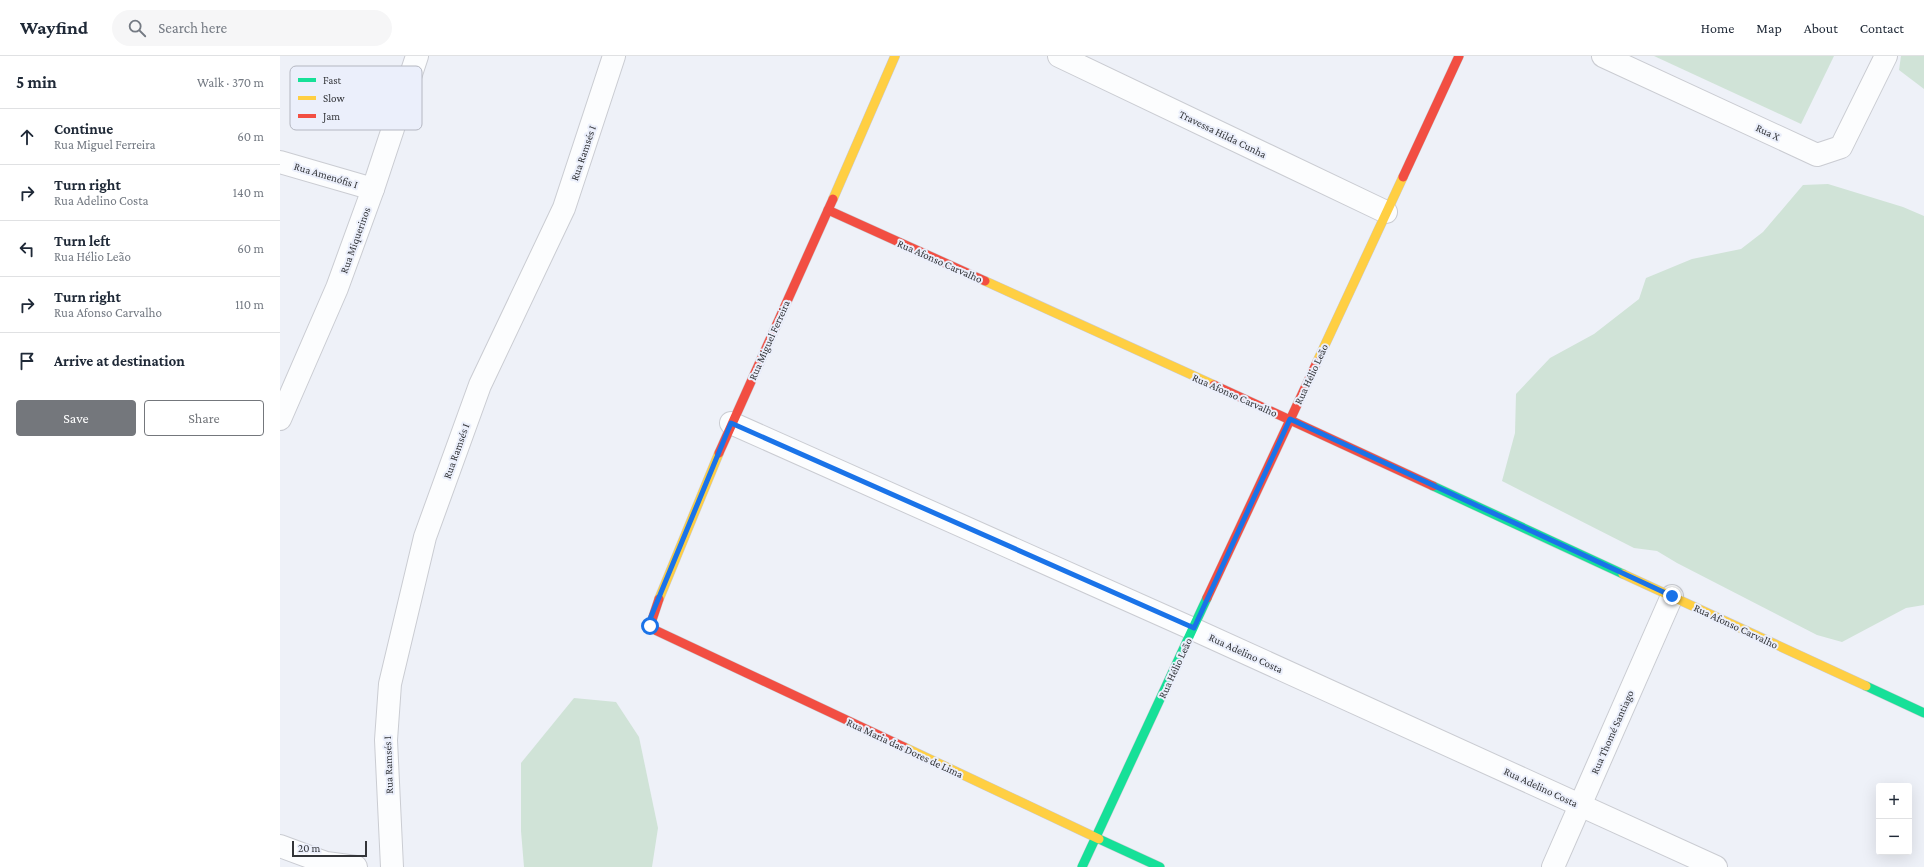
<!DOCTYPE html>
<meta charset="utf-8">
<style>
body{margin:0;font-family:"Crimson Pro",serif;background:#f6f6f7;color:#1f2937}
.controls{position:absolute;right:12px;bottom:12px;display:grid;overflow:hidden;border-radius:4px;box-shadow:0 4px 16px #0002}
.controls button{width:36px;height:36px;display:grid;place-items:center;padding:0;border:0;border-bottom:1px solid #e0e1e3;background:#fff;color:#1f2937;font:20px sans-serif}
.scale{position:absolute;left:12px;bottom:10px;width:75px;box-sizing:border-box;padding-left:4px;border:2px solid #333539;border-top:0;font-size:11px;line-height:14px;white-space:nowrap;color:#333539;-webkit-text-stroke:3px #ebeffb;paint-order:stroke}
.stop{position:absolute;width:12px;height:12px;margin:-9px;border:3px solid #1a73e8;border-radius:50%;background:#fff}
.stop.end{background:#1a73e8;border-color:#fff;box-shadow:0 1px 4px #0008}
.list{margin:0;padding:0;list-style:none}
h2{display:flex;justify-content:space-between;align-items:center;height:52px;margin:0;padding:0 16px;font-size:17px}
h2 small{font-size:13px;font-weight:400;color:#747a83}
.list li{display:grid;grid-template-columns:26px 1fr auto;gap:12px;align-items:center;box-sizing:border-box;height:56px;padding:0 16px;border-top:1px solid #e0e1e3}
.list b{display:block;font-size:15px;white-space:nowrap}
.list p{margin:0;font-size:13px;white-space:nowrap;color:#747a83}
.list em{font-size:13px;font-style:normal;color:#747a83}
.actions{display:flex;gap:8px;padding:12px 16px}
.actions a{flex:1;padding:9px 0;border:1px solid #74777c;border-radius:4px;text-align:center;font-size:14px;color:#74777c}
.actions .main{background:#74777c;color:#fff}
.icon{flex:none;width:22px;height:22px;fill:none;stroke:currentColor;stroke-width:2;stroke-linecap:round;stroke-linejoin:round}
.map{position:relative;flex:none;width:1644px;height:811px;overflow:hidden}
header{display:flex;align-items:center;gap:24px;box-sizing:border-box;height:56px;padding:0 20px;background:#fff;border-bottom:1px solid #e0e1e3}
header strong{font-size:19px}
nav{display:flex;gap:22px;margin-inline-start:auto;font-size:14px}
.search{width:280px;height:36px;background:#f6f6f7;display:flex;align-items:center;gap:10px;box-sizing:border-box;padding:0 14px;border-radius:22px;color:#747a83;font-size:15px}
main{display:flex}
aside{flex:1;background:#fff}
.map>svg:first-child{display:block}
</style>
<header>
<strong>Wayfind</strong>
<div class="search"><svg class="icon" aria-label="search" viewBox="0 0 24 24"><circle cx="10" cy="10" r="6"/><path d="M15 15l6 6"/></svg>Search here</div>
<nav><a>Home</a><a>Map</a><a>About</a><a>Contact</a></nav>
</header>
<main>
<aside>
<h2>5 min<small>Walk · 370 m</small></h2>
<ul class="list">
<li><svg class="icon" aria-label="ahead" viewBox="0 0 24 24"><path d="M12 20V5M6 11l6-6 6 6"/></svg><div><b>Continue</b><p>Rua Miguel Ferreira</p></div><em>60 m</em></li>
<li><svg class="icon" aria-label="right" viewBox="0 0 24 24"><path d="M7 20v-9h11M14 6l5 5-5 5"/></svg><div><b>Turn right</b><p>Rua Adelino Costa</p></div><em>140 m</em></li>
<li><svg class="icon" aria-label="left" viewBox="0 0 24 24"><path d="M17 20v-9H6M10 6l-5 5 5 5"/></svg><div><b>Turn left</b><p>Rua Hélio Leão</p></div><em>60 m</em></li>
<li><svg class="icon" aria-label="right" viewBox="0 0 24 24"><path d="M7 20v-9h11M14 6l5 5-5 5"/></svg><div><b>Turn right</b><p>Rua Afonso Carvalho</p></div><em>110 m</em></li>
<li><svg class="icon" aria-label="arrive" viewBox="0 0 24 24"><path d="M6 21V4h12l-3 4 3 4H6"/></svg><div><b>Arrive at destination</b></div></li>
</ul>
<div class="actions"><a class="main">Save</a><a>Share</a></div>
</aside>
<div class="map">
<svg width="1644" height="811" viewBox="0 0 1644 811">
<rect width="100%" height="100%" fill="#eef1f8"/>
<!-- green -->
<g fill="#d0e3d7">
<polygon points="1374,0 1554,0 1521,68"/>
<polygon points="1621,0 1644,0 1644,33 1619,14"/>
<polygon points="1548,128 1623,151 1644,160 1644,549 1626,552 1562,586 1537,579 1397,507 1377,495 1354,492 1222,425 1235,377 1236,338 1270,302 1314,278 1359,243 1366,222 1412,203 1461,193 1483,176 1523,129"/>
<polygon points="294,642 336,646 359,681 378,772 372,811 244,811 241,775 241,707"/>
</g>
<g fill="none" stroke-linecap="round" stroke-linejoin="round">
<!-- street casing -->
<g stroke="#caccd2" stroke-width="24">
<g id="street">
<polyline points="779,0 1106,156"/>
<polyline points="1323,0 1537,99 1561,91 1606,0"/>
<polyline points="0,106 93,133"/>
<polyline points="0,363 57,232 93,133 137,0"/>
<polyline points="451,367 913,573 1436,811"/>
<polyline points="0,790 46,807 76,811"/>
<polyline points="112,811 106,684 110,628 145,481 200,329 284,152 334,0"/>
<polyline points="1273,811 1392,540"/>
</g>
</g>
<!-- fast casing -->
<g stroke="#caccd2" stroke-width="10">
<g id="fast">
<polyline points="1153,430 1343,518"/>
<polyline points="1586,630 1644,657"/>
<polyline points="819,783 880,811"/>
<polyline points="802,811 927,542"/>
</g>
</g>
<!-- slow casing -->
<g stroke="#caccd2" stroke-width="10">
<g id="slow">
<polyline points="553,143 615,0"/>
<polyline points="705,225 934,329"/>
<polyline points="1037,306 1123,121"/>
<polyline points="1343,518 1586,630"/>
<polyline points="379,543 439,397"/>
<polyline points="624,691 819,783"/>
</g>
</g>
<!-- jam casing -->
<g stroke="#caccd2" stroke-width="10">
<g id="jam">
<polyline points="1123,121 1179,0"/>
<polyline points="548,154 705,225"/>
<polyline points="934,329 1153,430"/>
<polyline points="439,397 553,143"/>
<polyline points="927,542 1037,306"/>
<polyline points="379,543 370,570 377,575 624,691"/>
</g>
</g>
<!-- street -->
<use href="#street" stroke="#fcfdfe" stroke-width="22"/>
<!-- fast -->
<use href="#fast" stroke="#16e098" stroke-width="9"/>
<!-- slow -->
<use href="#slow" stroke="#ffcf43" stroke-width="9"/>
<!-- jam -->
<use href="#jam" stroke="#f24e42" stroke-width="9"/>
</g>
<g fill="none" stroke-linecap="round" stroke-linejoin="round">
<!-- route -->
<polyline stroke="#1a73e8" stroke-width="5" points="370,570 370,563 451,367 914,572 1010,363 1392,540"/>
</g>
<g text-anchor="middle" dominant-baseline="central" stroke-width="4" stroke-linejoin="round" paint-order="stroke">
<!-- street labels -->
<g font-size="11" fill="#333539" stroke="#ebeffb">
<text transform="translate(1488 76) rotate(25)">Rua X</text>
<text transform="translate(943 78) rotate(26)">Travessa Hilda Cunha</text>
<text transform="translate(303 97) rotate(-71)">Rua Ramsés I</text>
<text transform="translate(46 119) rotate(17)">Rua Amenófis I</text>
<text transform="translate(75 184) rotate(-70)">Rua Miquerinos</text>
<text transform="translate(660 205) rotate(24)">Rua Afonso Carvalho</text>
<text transform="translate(489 284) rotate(-66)">Rua Miguel Ferreira</text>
<text transform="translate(1031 318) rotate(-65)">Rua Hélio Leão</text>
<text transform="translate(955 339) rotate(24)">Rua Afonso Carvalho</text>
<text transform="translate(176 395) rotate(-70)">Rua Ramsés I</text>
<text transform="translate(1456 570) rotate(25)">Rua Afonso Carvalho</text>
<text transform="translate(966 597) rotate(25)">Rua Adelino Costa</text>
<text transform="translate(895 612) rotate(-65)">Rua Hélio Leão</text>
<text transform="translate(1332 676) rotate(-66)">Rua Thomé Santiago</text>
<text transform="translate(625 692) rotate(25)">Rua Maria das Dores de Lima</text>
<text transform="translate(108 709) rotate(-92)">Rua Ramsés I</text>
<text transform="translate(1261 731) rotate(25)">Rua Adelino Costa</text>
</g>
</g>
<!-- legend -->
<rect x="10" y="10" width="132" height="64" rx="6" fill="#ebeffb" stroke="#b4b7c1" stroke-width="1"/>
<rect x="18" y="22" width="18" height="4" fill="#16e098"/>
<rect x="18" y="40" width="18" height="4" fill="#ffcf43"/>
<rect x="18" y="58" width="18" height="4" fill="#f24e42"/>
<g font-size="11" fill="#333539">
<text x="43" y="28">Fast</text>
<text x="43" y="46">Slow</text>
<text x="43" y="64">Jam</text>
</g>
</svg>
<div class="controls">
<button>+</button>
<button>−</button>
</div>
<div class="scale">20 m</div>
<div class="stop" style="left:370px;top:570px"></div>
<div class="stop end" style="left:1392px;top:540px"></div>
</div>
</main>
